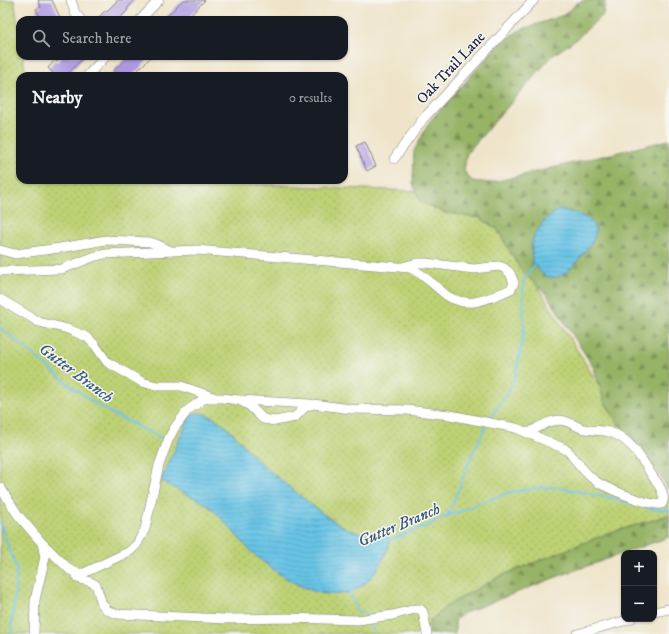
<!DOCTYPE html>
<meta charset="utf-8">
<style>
body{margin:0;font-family:"IM FELL DW Pica",serif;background:#242831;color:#f1f3f6}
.controls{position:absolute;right:12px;bottom:12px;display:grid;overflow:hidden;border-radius:8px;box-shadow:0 1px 3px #0004}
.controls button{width:36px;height:36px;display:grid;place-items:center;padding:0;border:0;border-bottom:1px solid #363941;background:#171b24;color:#f1f3f6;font:20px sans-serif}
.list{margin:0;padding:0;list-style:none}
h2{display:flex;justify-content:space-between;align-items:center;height:52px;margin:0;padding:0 16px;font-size:17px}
h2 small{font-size:13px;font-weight:400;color:#9ea1a6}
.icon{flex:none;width:22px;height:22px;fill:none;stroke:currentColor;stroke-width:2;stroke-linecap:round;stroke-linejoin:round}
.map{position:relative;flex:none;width:669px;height:634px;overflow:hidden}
.search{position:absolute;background:#171b24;box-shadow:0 1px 3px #0004;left:16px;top:16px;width:332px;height:44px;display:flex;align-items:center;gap:10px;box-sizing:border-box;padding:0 14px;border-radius:12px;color:#9ea1a6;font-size:15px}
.panel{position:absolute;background:#171b24;box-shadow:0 1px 3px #0004;left:16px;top:72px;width:332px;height:112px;border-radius:12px}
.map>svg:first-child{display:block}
</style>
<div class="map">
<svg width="669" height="634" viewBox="0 0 669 634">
<defs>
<pattern id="grass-dots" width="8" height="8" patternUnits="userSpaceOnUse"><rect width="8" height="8" fill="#bdd175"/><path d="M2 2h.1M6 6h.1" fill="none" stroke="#a2b366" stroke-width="1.8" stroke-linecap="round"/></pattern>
<pattern id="forest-firs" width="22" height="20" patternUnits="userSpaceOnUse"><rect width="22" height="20" fill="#96b366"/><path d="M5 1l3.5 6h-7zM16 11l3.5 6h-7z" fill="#7a9155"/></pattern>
<pattern id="water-rules" width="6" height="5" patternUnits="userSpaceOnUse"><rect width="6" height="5" fill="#67c3e5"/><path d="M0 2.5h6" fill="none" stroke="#59a7c5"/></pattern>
</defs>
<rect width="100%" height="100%" fill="#f6f6f2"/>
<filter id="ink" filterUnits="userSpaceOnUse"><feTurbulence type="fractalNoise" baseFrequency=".025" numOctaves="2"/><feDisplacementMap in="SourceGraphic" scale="8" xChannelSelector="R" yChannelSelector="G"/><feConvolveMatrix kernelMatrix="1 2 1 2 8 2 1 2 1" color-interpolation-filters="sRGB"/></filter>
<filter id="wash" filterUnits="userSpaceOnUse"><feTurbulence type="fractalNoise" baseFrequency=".012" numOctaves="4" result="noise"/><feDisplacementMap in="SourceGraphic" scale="16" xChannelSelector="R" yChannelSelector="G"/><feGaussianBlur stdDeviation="0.9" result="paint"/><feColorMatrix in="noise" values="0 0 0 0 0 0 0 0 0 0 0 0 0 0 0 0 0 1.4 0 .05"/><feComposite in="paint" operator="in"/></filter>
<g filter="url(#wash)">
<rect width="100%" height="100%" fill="#efe4c9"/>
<!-- grass -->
<polygon fill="url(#grass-dots)" stroke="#707a58" points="0,0 14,0 20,37 20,56 23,56 26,76 20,76 20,180 160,180 480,194 669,498 669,524 443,611 445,634 0,634"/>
<!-- forest -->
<g fill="url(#forest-firs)" stroke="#5c6a50">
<polygon points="586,0 602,0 605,2 603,15 576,39 552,56 467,153 464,171 472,181 490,183 669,140 669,490 644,452 619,425 604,401 594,368 547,295 520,269 497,229 480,218 445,213 420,202 413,183 414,151 430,121 501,42 520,30 564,15 577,3"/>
<polygon points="669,515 669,537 559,576 464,613 455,620 455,634 430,634 429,621 448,605 498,577 606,534"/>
</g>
<!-- water -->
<g fill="url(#water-rules)" stroke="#447290">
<path d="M559,209C569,211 594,217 595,229C596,231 595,236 594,238C592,245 569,272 562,275C558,277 554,278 550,277C540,276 539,267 532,262C532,256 531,250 532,243C534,230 548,216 559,209Z"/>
<path d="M194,413C221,411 242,446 260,463C271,472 282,481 293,490C313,506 332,523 356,532C369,537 379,532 391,539C365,620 309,600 257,557C240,542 228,523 211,508C198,497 176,492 161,480L189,418Z"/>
</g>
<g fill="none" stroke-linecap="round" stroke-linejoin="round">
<!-- stream -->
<g stroke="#67c3e5" stroke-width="2">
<polyline points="0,327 73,388 105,410 165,440"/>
<polyline points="488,420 508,393 516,374 524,331 523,288 524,280 536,262"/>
<path d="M447,516C456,499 461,482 468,465C473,451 481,439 486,425"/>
<polyline points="0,522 11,554 17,569 11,634"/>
<polyline points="390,540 429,525 442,518 478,504 510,492 538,488 557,487 616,499 652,509 669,510"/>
<polyline points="349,591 358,612 364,613 366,616"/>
<polyline points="370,623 374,634"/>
</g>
</g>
<g id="blocks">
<!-- building -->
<g fill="#ac98e1">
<polygon points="38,0 52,0 61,20 41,20 36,9 41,7"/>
<polygon points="118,0 135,0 127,9 128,10 118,20 102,20 99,17 106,10 107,11"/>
<polygon points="183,0 205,0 186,20 163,20"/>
<polygon points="62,56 85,56 66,76 56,76 48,68 55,60 57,62"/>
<polygon points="129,56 152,56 132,76 110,76 115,71 114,70"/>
<polygon points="365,142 376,166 367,171 356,146"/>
</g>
</g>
</g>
<g filter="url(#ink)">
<use href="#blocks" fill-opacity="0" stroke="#888382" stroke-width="1"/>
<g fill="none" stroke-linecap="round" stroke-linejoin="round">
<!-- minor casing -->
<g stroke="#888382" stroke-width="10">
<g id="minor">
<polyline points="71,0 75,13 81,20"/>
<polyline points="140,20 159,0"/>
<polyline points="87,76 106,56"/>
<polyline points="394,159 423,119 534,0"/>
<polyline points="0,250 15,254 60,248 106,240 150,242 156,244 169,250"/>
<path d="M0,271L62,269L93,257L105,254L197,250L410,268C422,273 430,282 440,290C463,312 487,300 511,289L514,283L510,273L504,268L499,266L474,269L426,263H417L402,267"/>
<polyline points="0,299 39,322 68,329 87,337 95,345 107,362 142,382 157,386 181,386 213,397"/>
<polyline points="241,400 310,404"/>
<path d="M0,487L18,515L42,543L70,570L77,573H84L130,551L137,544L145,529L159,465L169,438L175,427L188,410L202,400L208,398H222L239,400L250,406L263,419L275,421L295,417L305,407L313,404L351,409L407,410L450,415L516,428L565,449L569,452C576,461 584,472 593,479C602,487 652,507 662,504C667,495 658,484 653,477C642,460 630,437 609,432C601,430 592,431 585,429C578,428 572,423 565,421C553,417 538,428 528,433"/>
<polyline points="77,573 77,578 91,582 96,585 102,604 107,610 116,614 226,619 288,618 358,620 393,615 415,609 420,609 423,612 427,634"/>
<polyline points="654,612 669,609"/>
<polyline points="34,634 35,600 45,557 42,543"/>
<polyline points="577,634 631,619"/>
</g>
</g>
<!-- minor -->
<use href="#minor" stroke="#fff" stroke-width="9"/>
</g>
</g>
<g text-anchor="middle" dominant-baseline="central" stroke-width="3" stroke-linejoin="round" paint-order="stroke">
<!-- street labels -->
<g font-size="15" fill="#22223b" stroke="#f6f6f2">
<text transform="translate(451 68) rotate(-47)">Oak Trail Lane</text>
</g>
<!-- water labels -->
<g font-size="16" font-style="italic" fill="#3a5a76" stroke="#f6f6f2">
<text transform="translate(76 373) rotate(37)">Gutter Branch</text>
<text transform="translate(399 525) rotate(-23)">Gutter Branch</text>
</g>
</g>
</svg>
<div class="controls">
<button>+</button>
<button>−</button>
</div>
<div class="search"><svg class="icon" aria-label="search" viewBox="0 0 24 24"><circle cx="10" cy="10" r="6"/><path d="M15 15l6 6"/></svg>Search here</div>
<section class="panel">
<h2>Nearby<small>0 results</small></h2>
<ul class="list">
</ul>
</section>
</div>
